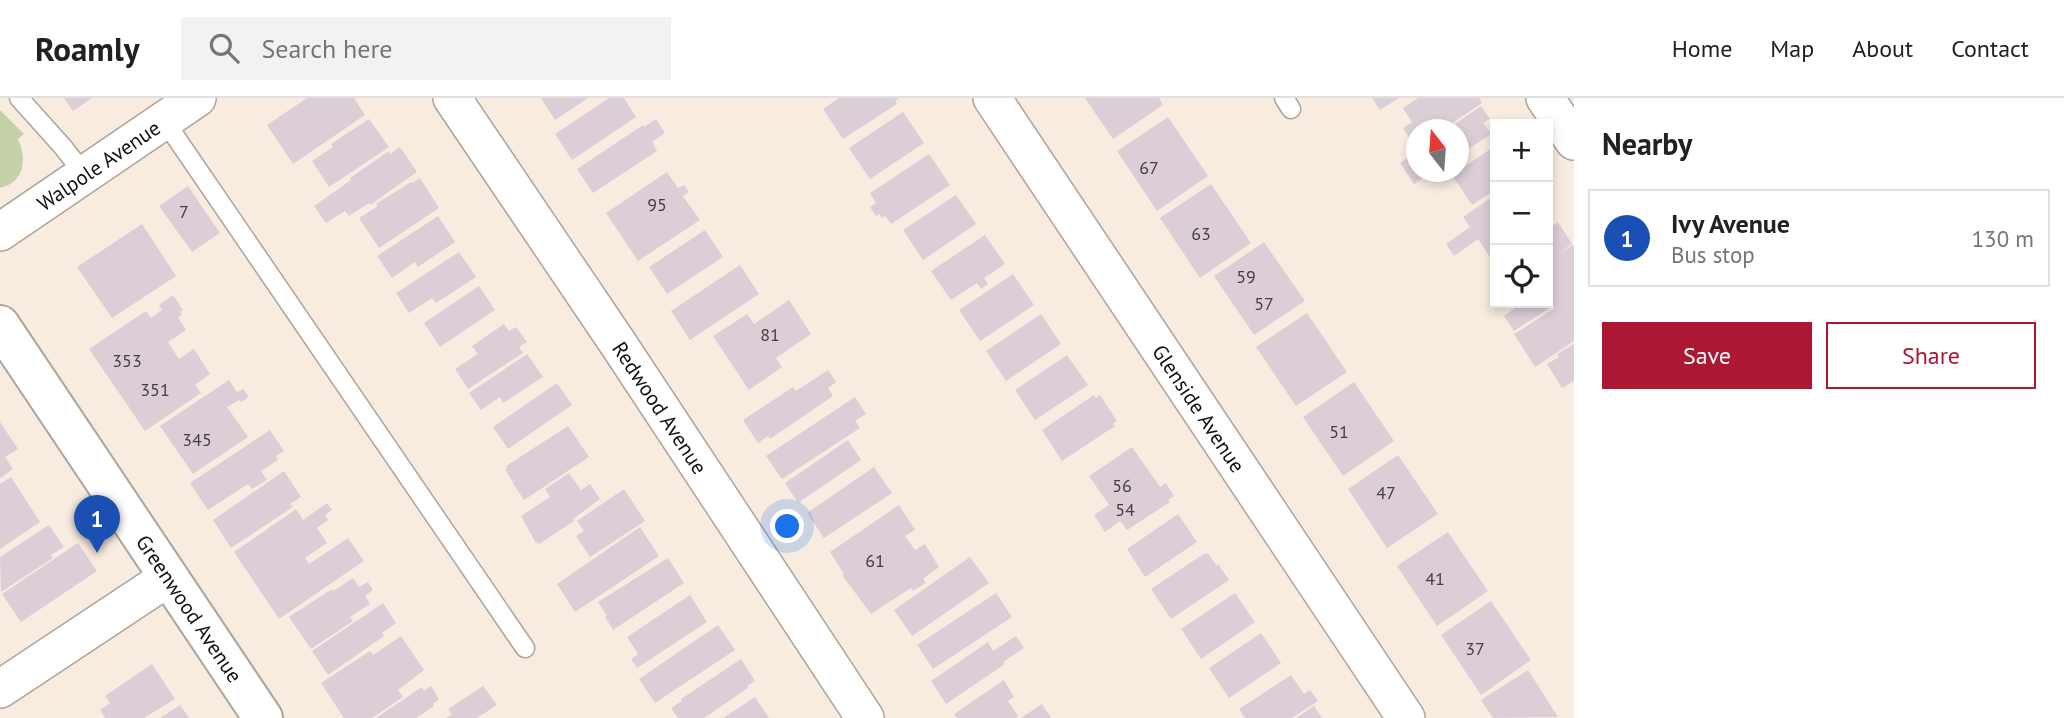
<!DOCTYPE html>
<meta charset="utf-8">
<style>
body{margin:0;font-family:"PT Sans",sans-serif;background:#f2f2f2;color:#202124}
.controls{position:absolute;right:21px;top:21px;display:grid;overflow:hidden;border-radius:0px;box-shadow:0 4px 10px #0003}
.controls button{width:63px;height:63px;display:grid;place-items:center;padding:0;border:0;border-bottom:2px solid #e0e0e0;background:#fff;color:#202124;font:35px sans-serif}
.compass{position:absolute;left:1406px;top:21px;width:63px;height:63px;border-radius:50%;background:#fff;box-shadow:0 4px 10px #0003;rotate:343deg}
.you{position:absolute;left:788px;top:429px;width:24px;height:24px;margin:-18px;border:5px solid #fff;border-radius:50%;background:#1a73e8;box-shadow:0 0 0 10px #1a73e833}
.badge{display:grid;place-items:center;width:46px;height:46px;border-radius:50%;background:#ac1733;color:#fff;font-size:23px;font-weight:700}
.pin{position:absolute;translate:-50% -58px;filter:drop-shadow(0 2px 4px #0008)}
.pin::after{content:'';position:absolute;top:37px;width:24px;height:21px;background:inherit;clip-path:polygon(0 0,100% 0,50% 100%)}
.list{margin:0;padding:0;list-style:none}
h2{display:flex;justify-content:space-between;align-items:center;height:91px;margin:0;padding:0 28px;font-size:30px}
h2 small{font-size:23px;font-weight:400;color:#757577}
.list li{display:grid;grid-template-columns:46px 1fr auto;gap:21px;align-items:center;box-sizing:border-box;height:98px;margin:0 14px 14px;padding:0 14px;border:2px solid #e0e0e0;border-radius:0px}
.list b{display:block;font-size:26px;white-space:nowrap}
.list p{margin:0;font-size:23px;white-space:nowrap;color:#757577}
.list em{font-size:23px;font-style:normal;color:#757577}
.actions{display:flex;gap:14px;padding:21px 28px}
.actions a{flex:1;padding:16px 0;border:2px solid #ac1733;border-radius:0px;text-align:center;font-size:24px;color:#ac1733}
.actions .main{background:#ac1733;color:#fff}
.icon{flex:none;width:38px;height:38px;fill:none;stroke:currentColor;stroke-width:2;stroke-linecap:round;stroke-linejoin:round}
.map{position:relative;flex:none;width:1574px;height:620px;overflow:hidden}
header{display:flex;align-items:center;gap:42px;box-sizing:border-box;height:98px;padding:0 35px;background:#fff;border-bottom:2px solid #e0e0e0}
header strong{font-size:33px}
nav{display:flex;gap:38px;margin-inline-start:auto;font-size:24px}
.search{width:490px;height:63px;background:#f2f2f2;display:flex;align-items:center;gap:18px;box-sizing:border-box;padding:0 24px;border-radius:0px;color:#757577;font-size:26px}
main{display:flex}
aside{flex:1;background:#fff}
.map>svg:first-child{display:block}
</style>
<header>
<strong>Roamly</strong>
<div class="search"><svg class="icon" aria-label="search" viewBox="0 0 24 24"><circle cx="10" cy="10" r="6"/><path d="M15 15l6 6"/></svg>Search here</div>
<nav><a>Home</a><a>Map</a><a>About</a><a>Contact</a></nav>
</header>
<main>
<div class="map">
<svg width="1574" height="620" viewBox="0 0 1574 620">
<rect width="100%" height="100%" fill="#f8ece1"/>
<!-- green -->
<path fill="#c5d2a8" d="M0,12L24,36L18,41C27,61 25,84 0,90Z"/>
<!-- building -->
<g fill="#dcced7">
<polygon points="64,0 92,0 73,13"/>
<polygon points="307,0 354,0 365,17 293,66 267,27"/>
<polygon points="541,0 588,0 555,22"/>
<polygon points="609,0 624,0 636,19 572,62 555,36"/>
<polygon points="839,0 899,0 895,3 897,6 843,41 823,11"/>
<polygon points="1085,0 1159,0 1163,7 1113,41"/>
<polygon points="1372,0 1399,0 1380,12"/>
<polygon points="1418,0 1479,0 1482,5 1442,32 1416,32 1416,45 1414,47 1403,30 1412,24 1403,10"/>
<polygon points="1481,8 1490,21 1483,25 1491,36 1458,58 1458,32 1446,32"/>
<polygon points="903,14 924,45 870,81 849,50"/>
<polygon points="1168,19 1208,78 1157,113 1117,53"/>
<polygon points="369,21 389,49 329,89 312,63 333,49 331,46"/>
<polygon points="656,21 665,35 652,44 657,53 593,95 577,71 643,27 644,29"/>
<polygon points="1495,48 1495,92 1472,107 1452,77"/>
<polygon points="400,49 417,74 370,107 369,105 349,118 345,113 326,125 314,108 351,82 350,80 389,53 390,56"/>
<polygon points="1416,54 1416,74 1433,74 1414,86 1400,65"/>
<polygon points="929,56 950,87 891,126 885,118 882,120 879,116 876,118 870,109 876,105 870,95"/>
<polygon points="667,74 678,90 684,87 689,94 683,98 700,122 638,163 606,115"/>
<polygon points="420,80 439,110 379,150 359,120 378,108 376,106 411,84 412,85"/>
<polygon points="1211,86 1251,145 1200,180 1160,120"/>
<polygon points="188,88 220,135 192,154 159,108"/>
<polygon points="956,97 976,126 923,162 903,132"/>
<polygon points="1495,97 1495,161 1492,162 1478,141 1454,158 1446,146 1470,129 1463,119"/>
<polygon points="438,118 455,144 418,169 415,164 392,180 377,158"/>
<polygon points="1558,124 1572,146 1558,156 1573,147 1574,148 1574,243 1535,269 1514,236 1555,210 1553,208 1514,233 1504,218 1514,211 1510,205 1548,205 1548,131"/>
<polygon points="142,126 176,178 112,220 77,169"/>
<polygon points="705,132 723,159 667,196 649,169"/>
<polygon points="985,137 1005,166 984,180 988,186 981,191 977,185 951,202 931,173"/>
<polygon points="1264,144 1305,203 1254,237 1214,178"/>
<polygon points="459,154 476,179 436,205 432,200 409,215 396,195"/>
<polygon points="740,167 759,196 690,242 671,213"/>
<polygon points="1013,176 1034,207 980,243 959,212"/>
<polygon points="479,188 495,212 440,249 424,225"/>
<polygon points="173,197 183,212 180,214 182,217 178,219 186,232 168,244 179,261 194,251 210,276 195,287 201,295 145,333 89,251 146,213 151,220 162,212 159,207"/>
<polygon points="789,202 811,236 776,260 782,269 749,292 713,238 747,216 754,226"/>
<polygon points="1307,215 1347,274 1296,308 1256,249"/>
<polygon points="1041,216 1061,246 1006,283 986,253"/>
<polygon points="504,226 509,233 516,229 527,244 519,249 523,255 468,291 455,271 478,256 472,248"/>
<polygon points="1574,246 1574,283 1562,290 1547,266 1559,259 1557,256"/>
<polygon points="527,256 543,279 503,305 500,299 481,312 469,295"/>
<polygon points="1067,257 1088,287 1035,322 1015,292"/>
<polygon points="828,272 836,284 828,290 833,298 770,341 768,338 758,345 743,322 793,289 796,293"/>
<polygon points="229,282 237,294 243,291 249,299 241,304 239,302 227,309 248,339 193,376 160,328"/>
<polygon points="1354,284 1394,343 1343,378 1303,319"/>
<polygon points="557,285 572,307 508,351 493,329"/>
<polygon points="1094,297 1096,300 1100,297 1117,323 1113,326 1115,328 1062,363 1042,332"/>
<polygon points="855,299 866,316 855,323 860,330 782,381 766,358"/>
<polygon points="0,324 18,351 5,359 13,371 0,380"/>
<polygon points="568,328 589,359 524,402 512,384 515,382 512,383 505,371 507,370 506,368"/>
<polygon points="270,332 284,353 276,358 278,362 261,373 267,382 252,391 248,386 208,412 190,385"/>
<polygon points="848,342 861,362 798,405 785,385"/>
<polygon points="1132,349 1160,389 1166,385 1174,398 1168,402 1170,404 1127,432 1120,423 1105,434 1094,417 1109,407 1089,378"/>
<polygon points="1398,357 1438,416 1387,450 1348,391"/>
<polygon points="874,369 892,395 824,440 807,415"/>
<polygon points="284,373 301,399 290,406 293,409 231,450 213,422"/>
<polygon points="569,375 581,392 590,386 600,401 573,421 574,423 539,446 538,444 536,445 521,418 550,399 545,391"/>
<polygon points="11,379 40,424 0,451 0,386"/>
<polygon points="624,391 645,423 590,459 576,438 584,433 577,423"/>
<polygon points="327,405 332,412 325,417 328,422 317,430 327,445 305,460 309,466 348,440 364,463 279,521 234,454 296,411 303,422"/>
<polygon points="899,407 915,432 905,438 915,452 925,446 939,469 923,481 926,485 913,493 911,490 871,516 842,477 844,476 830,454"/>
<polygon points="1178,416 1197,444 1145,479 1127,451"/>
<polygon points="49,427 64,449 51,457 53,460 1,494 0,459"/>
<polygon points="640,429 659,458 575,514 557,486"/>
<polygon points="1448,434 1488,493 1437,528 1397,468"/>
<polygon points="78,445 97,473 21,524 2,496"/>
<polygon points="1205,455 1206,456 1208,455 1216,467 1214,469 1218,466 1229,482 1171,521 1151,491"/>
<polygon points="970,459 989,485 912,538 894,512"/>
<polygon points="668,460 684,485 613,532 605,519 607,518 598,504"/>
<polygon points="353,480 359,489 368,484 373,492 365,498 370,506 350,519 353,523 311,551 289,519 332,491 333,493"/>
<polygon points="996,495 1012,519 933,571 917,547"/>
<polygon points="1235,495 1255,524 1201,561 1181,531"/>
<polygon points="690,497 707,524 637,570 631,561 638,556 627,539"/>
<polygon points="1491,503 1531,562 1481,597 1441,537"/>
<polygon points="383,505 396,525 382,535 384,538 328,577 312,553"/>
<polygon points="718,527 735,552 655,605 639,581"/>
<polygon points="1261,535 1281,565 1229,600 1209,570"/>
<polygon points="401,538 424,572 398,592 403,599 372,620 344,620 321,585 370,553 373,557"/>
<polygon points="1016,538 1024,550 1003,564 1005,566 946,606 931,583 988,544 993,553"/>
<polygon points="741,561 755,583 747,588 748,590 704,620 678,620 671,610 682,603 681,601"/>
<polygon points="152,566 175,601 144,620 105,620 100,612 110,605 105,598"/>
<polygon points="1528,572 1558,619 1493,620 1481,602"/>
<polygon points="1291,577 1304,596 1310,592 1318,603 1292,620 1245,620 1239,611"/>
<polygon points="1004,582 1014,599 1008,603 1018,618 1016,620 957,620 954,616"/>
<polygon points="431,588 439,601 433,606 434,608 416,620 376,620 422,589 424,593"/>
<polygon points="483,588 497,607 477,620 446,620 452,616 448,611"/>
<polygon points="755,599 769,620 723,620"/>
<polygon points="1042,606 1051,620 1021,620"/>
<polygon points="180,607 189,620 160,620"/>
<polygon points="1314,608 1322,620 1296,620"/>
</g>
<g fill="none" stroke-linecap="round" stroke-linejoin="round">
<!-- service casing -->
<g stroke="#afa399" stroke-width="21">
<g id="service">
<polyline points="19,0 63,49 84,76"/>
<polyline points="1284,0 1291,11"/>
<polyline points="164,22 525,550"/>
</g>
</g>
<!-- minor casing -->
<g stroke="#afa399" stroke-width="40">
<g id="minor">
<path id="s1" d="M452,0L619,247L865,620"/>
<path id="s2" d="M992,0L1406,620"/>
<polyline points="1545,0 1574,43"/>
<path id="s3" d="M0,134L197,0"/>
<polyline points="0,591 169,479"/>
</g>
</g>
<!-- tertiary casing -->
<g stroke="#afa399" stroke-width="42">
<g id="tertiary">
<path id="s4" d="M0,227L263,620"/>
</g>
</g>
<!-- service -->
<use href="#service" stroke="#fff" stroke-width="18"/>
<!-- minor -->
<use href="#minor" stroke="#fff" stroke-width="37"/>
<!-- tertiary -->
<use href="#tertiary" stroke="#fff" stroke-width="38"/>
</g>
<g text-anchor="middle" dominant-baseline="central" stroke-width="7" stroke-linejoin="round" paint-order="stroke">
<!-- number labels -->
<g font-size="18" fill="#453f3e">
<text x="1149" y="69">67</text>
<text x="657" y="106">95</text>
<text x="184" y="113">7</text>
<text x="1201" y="135">63</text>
<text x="1246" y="178">59</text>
<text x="1264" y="205">57</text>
<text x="770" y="236">81</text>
<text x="127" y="262">353</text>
<text x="155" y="291">351</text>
<text x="1339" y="333">51</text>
<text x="197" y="341">345</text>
<text x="1122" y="387">56</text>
<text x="1386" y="394">47</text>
<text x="1125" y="411">54</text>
<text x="875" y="462">61</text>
<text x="1435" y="480">41</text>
<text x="1475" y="550">37</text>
</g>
<!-- street labels -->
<g font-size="21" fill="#130f0b" stroke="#f8ece1">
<text stroke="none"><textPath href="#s3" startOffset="119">Walpole Avenue</textPath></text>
<text stroke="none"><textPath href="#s1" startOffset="373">Redwood Avenue</textPath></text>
<text stroke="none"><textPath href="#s2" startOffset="373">Glenside Avenue</textPath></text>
<text stroke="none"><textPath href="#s4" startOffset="341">Greenwood Avenue</textPath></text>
</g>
</g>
</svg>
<div class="controls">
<button>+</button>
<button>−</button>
<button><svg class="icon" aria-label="locate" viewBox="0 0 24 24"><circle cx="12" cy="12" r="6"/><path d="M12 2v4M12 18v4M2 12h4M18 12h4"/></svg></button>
</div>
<svg class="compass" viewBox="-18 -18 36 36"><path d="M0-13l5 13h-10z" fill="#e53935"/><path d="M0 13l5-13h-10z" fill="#757577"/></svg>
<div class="you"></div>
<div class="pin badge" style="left:97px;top:455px;background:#1a4fb4">1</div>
</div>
<aside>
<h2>Nearby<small></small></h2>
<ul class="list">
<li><span class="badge" style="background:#1a4fb4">1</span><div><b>Ivy Avenue</b><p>Bus stop</p></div><em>130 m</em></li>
</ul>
<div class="actions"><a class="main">Save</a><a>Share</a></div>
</aside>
</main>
